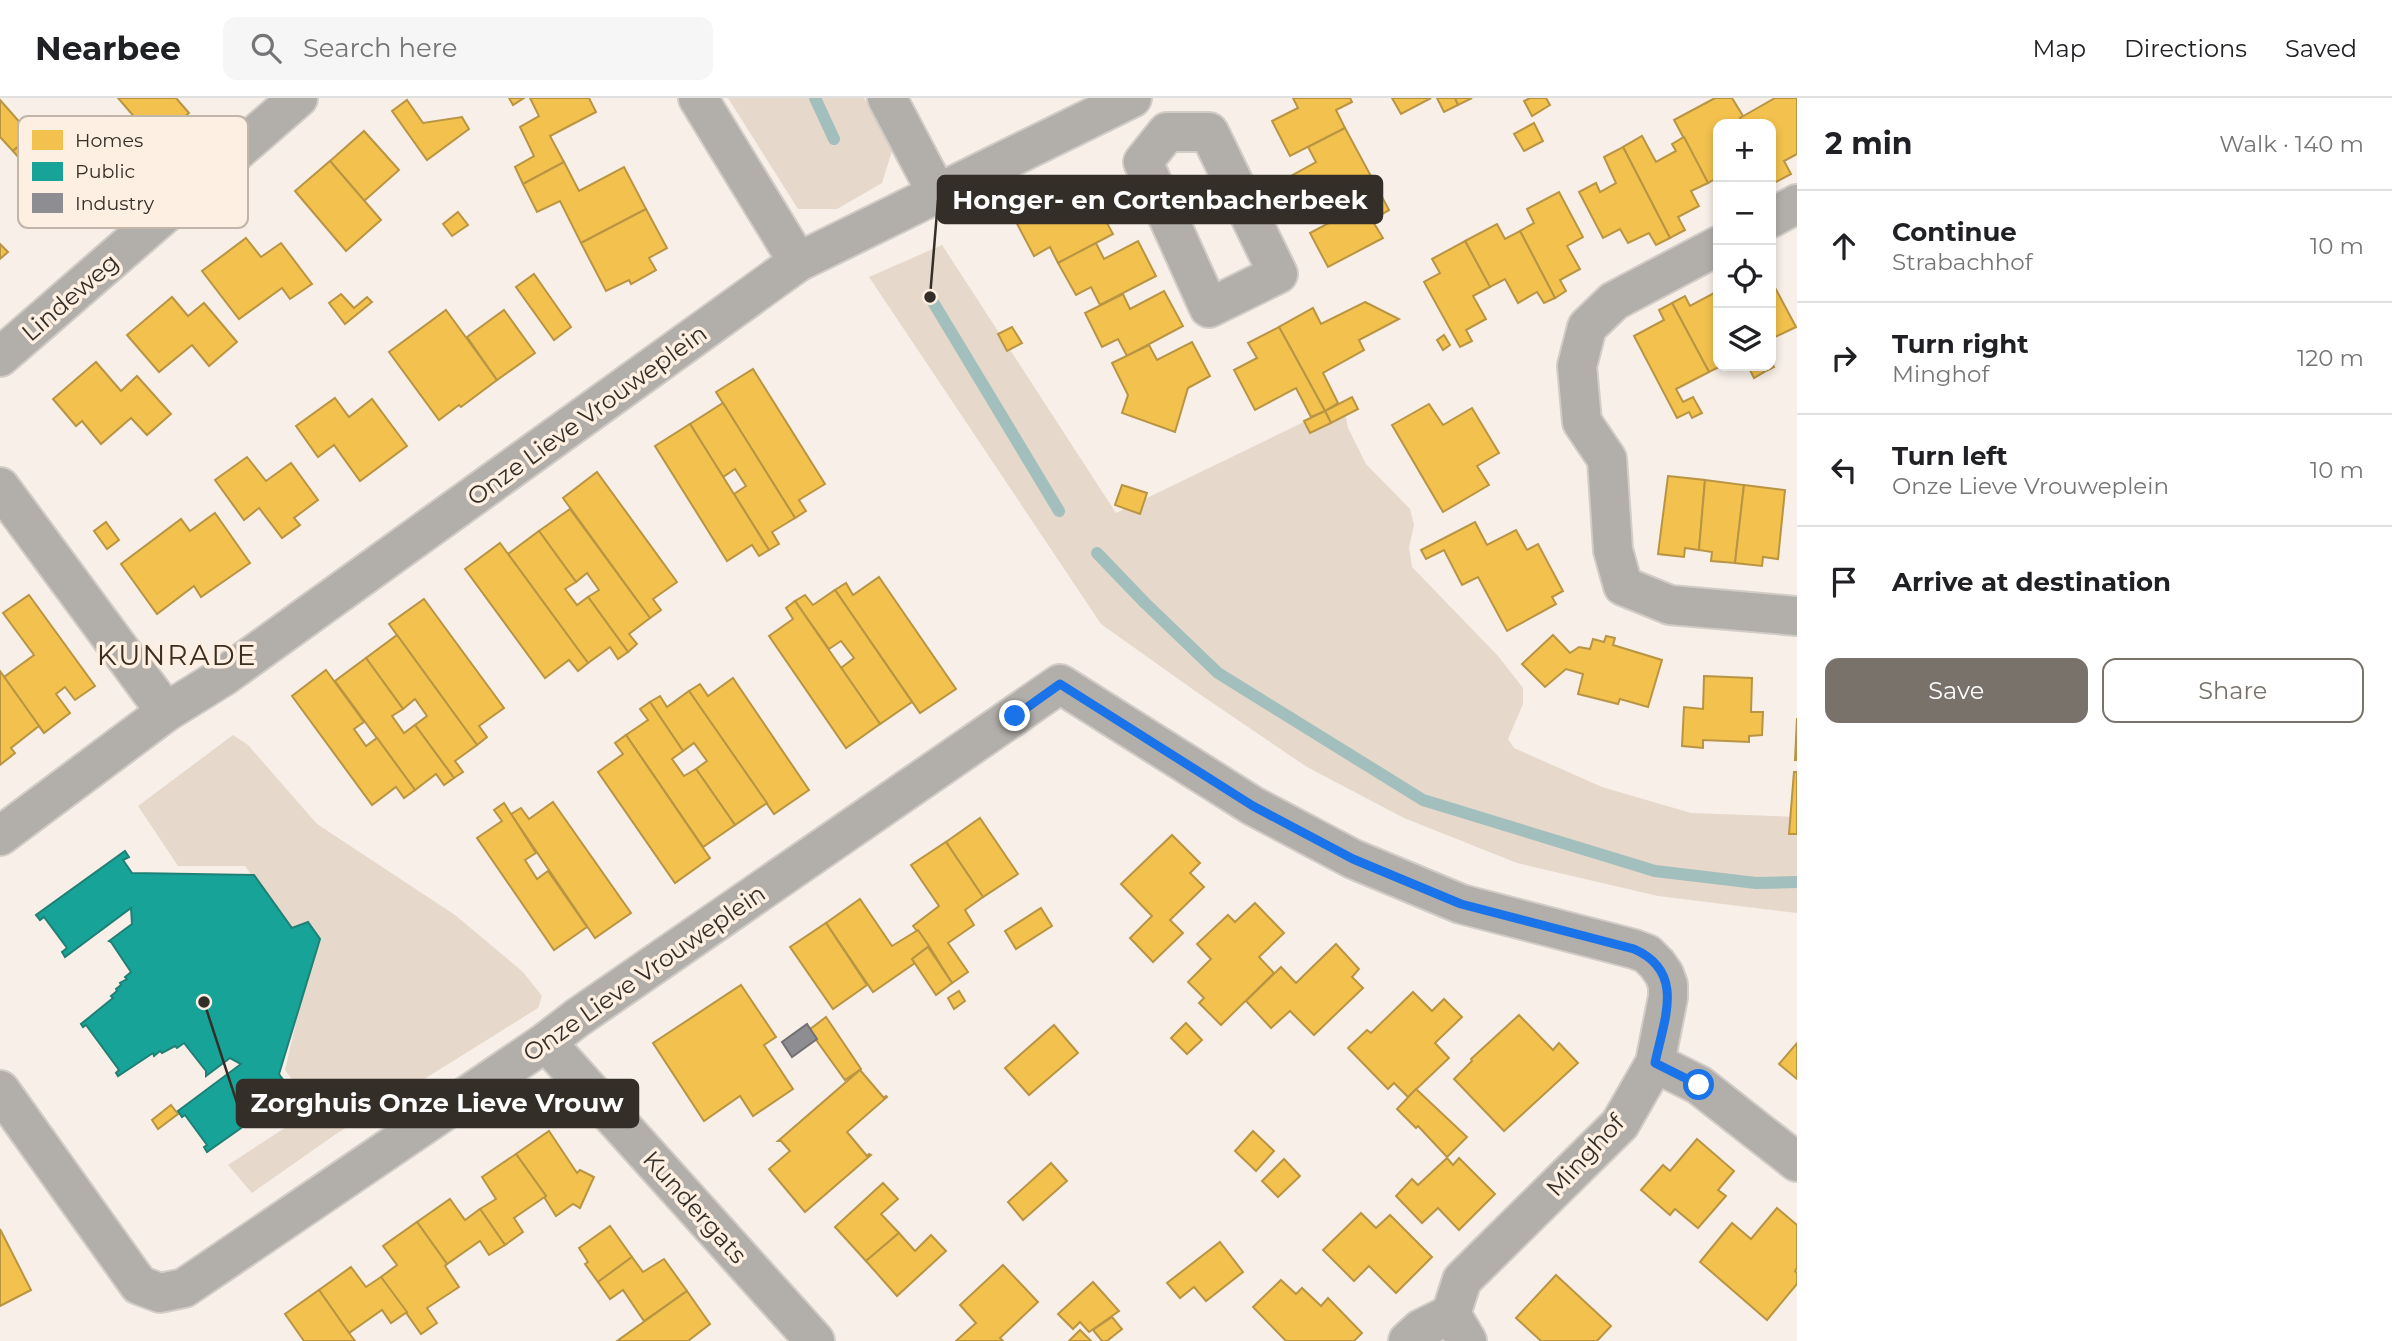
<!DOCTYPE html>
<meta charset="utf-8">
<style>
body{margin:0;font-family:Montserrat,sans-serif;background:#f6f6f6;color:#202124}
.controls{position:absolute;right:21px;top:21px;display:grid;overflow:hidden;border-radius:14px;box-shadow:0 4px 10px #0003}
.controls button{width:63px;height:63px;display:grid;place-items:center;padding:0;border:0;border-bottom:2px solid #e0e0e0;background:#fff;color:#202124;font:35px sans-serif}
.stop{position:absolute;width:21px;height:21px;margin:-16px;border:5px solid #1a73e8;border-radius:50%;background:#fff}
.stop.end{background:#1a73e8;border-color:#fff;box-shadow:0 2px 7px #0008}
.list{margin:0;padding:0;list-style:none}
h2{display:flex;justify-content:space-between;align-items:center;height:91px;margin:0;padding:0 28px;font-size:30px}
h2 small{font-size:23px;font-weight:400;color:#757577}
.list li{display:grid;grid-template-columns:46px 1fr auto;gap:21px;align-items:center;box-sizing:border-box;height:112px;padding:0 28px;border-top:2px solid #e0e0e0}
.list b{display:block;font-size:26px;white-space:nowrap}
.list p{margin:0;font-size:23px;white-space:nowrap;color:#757577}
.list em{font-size:23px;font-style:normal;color:#757577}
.actions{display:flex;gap:14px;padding:21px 28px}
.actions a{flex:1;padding:16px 0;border:2px solid #78726b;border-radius:14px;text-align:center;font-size:24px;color:#78726b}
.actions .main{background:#78726b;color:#fff}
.icon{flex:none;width:38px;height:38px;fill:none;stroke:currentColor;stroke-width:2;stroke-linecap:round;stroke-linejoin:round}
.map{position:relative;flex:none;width:1797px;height:1243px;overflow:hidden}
header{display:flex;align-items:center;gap:42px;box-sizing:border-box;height:98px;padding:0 35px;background:#fff;border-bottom:2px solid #e0e0e0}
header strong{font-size:33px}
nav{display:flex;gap:38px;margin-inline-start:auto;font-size:24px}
.search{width:490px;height:63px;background:#f6f6f6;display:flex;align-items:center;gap:18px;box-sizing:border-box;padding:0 24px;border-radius:14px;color:#757577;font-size:26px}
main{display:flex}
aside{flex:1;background:#fff}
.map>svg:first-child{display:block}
</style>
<header>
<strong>Nearbee</strong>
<div class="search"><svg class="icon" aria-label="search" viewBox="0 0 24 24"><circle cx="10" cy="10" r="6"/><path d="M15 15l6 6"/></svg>Search here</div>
<nav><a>Map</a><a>Directions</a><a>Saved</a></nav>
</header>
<main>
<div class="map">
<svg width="1797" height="1243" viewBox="0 0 1797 1243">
<rect width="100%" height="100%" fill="#f7efe8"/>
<!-- green -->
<g fill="#e6d8ca">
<polygon points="728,0 864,0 892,53 882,85 837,111 798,111"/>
<polygon points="942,147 1116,415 1343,305 1348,330 1366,366 1410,411 1414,427 1409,449 1412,469 1498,558 1523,590 1523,606 1508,641 1514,650 1602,689 1691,715 1797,719 1797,815 1658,798 1517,765 1404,720 1307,669 1198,595 1101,526 869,179"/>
<polygon points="233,637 248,647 317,726 455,817 523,874 542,898 538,910 336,1036 252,1095 228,1067 314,1011 285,972 311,860 245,768 178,768 138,708"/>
</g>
<!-- homes -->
<g fill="#f2c14e" stroke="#b99543" stroke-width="2">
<polygon points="118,0 176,0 189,15 156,44"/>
<polygon points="509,0 524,0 513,7"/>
<polygon points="530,0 589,0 596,14 550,38 564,64 523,86 515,69 534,58 520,29 539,18"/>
<polygon points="1293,0 1350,0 1352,4 1336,12 1345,30 1290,58 1272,23 1298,10"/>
<polygon points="1392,0 1431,0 1401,16"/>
<polygon points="1437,0 1455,0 1458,7 1444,14"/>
<polygon points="1455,0 1472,0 1458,7"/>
<polygon points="1530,0 1546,0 1550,7 1532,18 1524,3"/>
<polygon points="1715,0 1732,0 1743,18 1740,20 1744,26 1718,26 1718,79 1708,85 1674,22"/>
<polygon points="1775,0 1797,0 1797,56 1784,63 1791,76 1774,85 1771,79 1771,26 1744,26 1740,20"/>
<polygon points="0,2 31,37 13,53 0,39"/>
<polygon points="407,2 423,25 462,19 469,31 427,62 392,13"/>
<polygon points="106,18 134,49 120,61 127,70 94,98 78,80 54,100 13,53 36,33 41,31 59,54 90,26 92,29"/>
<polygon points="1534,25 1543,43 1524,53 1514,36"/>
<polygon points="1345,30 1372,80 1301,117 1282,83 1316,64 1308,49"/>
<polygon points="364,33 399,72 364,103 330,63"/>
<polygon points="1642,38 1656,64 1676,53 1672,46 1684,39 1708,85 1691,93 1699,108 1678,119 1685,132 1670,140 1623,49"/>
<polygon points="1623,49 1670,140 1656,147 1649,135 1628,145 1620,131 1603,140 1579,94 1596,85 1600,94 1616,85 1604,59"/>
<polygon points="330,63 381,122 346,153 295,93"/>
<polygon points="564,64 579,93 624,69 646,111 581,145 560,103 537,114 523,86"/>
<polygon points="1372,80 1389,112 1372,122 1383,140 1328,169 1310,135 1344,117 1335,99"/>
<polygon points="1559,94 1583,139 1567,148 1580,171 1560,182 1566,193 1555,200 1520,133 1534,125 1527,111"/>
<polygon points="1061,98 1070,114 1094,101 1113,136 1058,165 1050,149 1034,158 1015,122"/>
<polygon points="646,111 667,150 649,160 656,172 631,186 629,182 606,193 581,145"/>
<polygon points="458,114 468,127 452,138 443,126"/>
<polygon points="1497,126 1505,141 1520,133 1555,200 1544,205 1537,194 1518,205 1505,181 1490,189 1465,143"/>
<polygon points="246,140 261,159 281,145 312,186 290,201 282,190 239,221 202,173"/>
<polygon points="1138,143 1156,178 1100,207 1091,189 1076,197 1058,165 1096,145 1104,161"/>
<polygon points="1465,143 1490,189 1473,198 1486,221 1466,232 1472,243 1460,249 1424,184 1440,175 1432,161"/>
<polygon points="0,146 8,154 0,161"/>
<polygon points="534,176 571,229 554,242 516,189"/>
<polygon points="1771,182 1796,229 1771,241"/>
<polygon points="1164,193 1183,228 1127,258 1118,241 1102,249 1085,215 1123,196 1130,211"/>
<polygon points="1718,193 1718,268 1721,268 1709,274 1672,205 1685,198 1690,208"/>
<polygon points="341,196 354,210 367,199 372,204 345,226 329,205"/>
<polygon points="172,199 188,218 204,205 237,244 209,268 192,247 159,274 127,237"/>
<polygon points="1365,204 1399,221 1359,242 1364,252 1323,275 1338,305 1325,313 1279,229 1313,210 1321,226"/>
<polygon points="1672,205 1709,274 1676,291 1683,304 1693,299 1702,315 1692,320 1689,314 1677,320 1634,238 1664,222 1659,212"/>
<polygon points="446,212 497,282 461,309 459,307 439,322 389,254"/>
<polygon points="504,212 535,255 497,282 467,239"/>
<polygon points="1012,229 1022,245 1007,253 998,236"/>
<polygon points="1279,229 1325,313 1311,319 1296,290 1255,312 1234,272 1257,260 1248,245"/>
<polygon points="1444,237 1450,247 1443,252 1437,242"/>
<polygon points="1192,244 1210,278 1188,290 1175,334 1122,315 1128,297 1112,265 1149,247 1157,262"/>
<polygon points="1771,263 1774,269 1764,274 1761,268 1771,268"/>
<polygon points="96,264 121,293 137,278 171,316 147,337 131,320 101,346 82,323 76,328 53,301"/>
<polygon points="1748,268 1761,268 1764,274 1754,280"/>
<polygon points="753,271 825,386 799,402 806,413 795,420 716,294"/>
<polygon points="1352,299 1358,311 1331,325 1325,313"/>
<polygon points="335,300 349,319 372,301 407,348 360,383 334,347 318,359 296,328"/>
<polygon points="723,305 795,420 772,434 779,446 769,452 734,396 746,388 735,371 723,379 690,326"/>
<polygon points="1429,306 1443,327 1472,310 1499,355 1477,368 1489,387 1443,414 1392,327"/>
<polygon points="1325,313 1331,325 1310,335 1304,323"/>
<polygon points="690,326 769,452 759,458 752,447 727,463 655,348"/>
<polygon points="247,359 266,383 291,365 318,402 294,420 300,427 282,440 259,410 244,422 215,382"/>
<polygon points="597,374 677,484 653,501 661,512 650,520 563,400"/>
<polygon points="1668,378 1705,382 1699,452 1685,450 1684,459 1658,456"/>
<polygon points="1705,382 1744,387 1735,465 1711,463 1712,454 1699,452"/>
<polygon points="1122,387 1147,395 1140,416 1115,407"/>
<polygon points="1744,387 1785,392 1778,461 1763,459 1762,468 1735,465"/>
<polygon points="570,411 650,520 629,536 637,546 628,554 588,499 599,492 587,475 576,484 539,433"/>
<polygon points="215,415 250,465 201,499 194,488 157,516 121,466 181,421 190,433"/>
<polygon points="106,424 119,442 107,451 94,433"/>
<polygon points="1475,424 1487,447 1516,432 1527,452 1538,446 1563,493 1552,499 1556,506 1507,533 1478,479 1462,487 1444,452 1426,461 1421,452"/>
<polygon points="539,433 576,484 565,491 577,507 588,499 628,554 618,561 610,549 588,565 508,456"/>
<polygon points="500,445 588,565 578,573 569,562 545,580 465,471"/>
<polygon points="879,479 956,591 920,615 835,492 846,485 853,497"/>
<polygon points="835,492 912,604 880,626 841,570 854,560 841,543 829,551 795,503 805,497 813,507"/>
<polygon points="29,497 95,588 75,602 65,589 56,596 70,615 44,635 4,579 34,557 3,515"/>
<polygon points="424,501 504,610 479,628 487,639 477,647 389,526"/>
<polygon points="795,503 880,626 846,650 769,538 793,521 786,510"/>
<polygon points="397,537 477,647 455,663 463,674 454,680 415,627 427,618 415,601 403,611 366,560"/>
<polygon points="1553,537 1570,555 1579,549 1590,551 1593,541 1604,544 1606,538 1615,540 1613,547 1662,562 1648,609 1620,601 1618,606 1578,596 1583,576 1566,571 1545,589 1522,566"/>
<polygon points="366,560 403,611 392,618 404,635 415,627 454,680 444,687 436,676 415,692 335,583"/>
<polygon points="326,572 364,624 354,631 366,648 377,640 415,692 404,700 396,689 372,707 292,598"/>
<polygon points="0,573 44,635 39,628 11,650 15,655 0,667"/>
<polygon points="1704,578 1752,580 1751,614 1763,614 1762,637 1749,638 1749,644 1703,642 1703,650 1682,648 1684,609 1703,611"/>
<polygon points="733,580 809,692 774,716 689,593 700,586 708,598"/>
<polygon points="689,593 767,705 735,727 696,671 707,663 694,645 683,653 650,604 660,598 667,609"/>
<polygon points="650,604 683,653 672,661 684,678 696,671 735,727 703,749 626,637 648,622 640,611"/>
<polygon points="1797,620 1797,662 1795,662"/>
<polygon points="626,637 710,760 675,785 598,674 623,656 615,645"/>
<polygon points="1794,674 1797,674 1797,736 1789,736"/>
<polygon points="553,704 631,815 595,840 511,716 521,710 529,721"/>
<polygon points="504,705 536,755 525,762 537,781 548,773 587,829 554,852 477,740 502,723 494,712"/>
<polygon points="980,720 1018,776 983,799 946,744"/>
<polygon points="1172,737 1200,765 1190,775 1204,789 1170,822 1183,835 1153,864 1130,840 1152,818 1121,786"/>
<polygon points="946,744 983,799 965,812 974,827 948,845 968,874 952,885 929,848 913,828 939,808 911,767"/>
<polygon points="860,801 892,848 918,832 929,848 912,861 915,865 873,894 826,825"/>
<polygon points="1255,805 1284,835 1259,859 1274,875 1221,927 1199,905 1204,900 1188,884 1211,861 1197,846 1228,817 1235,824"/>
<polygon points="1041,810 1052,828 1016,851 1005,833"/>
<polygon points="826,825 867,887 833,911 790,849"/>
<polygon points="1336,846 1359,871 1352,879 1363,890 1314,937 1290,913 1271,930 1246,903 1281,869 1296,885"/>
<polygon points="928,849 952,885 936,897 912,861"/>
<polygon points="741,887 776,939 764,947 793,991 753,1018 740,998 704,1023 653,945"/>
<polygon points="959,893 965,903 954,911 948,900"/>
<polygon points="1413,894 1432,913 1444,901 1462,919 1435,945 1449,960 1408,999 1394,985 1388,991 1348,950 1367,932 1371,935"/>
<polygon points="1519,917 1553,952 1559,945 1578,965 1504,1033 1454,981 1472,963 1471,961"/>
<polygon points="826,919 861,971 845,982 809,932"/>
<polygon points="1186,925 1202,942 1187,956 1171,940"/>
<polygon points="1054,927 1078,955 1029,997 1005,970"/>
<polygon points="1797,945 1797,981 1779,966"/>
<polygon points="860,972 884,1000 886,998 887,999 847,1034 867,1058 869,1056 871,1057 805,1114 769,1071 790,1053 781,1043 778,1043"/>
<polygon points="1416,991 1467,1039 1447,1059 1418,1028 1416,1030 1397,1011"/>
<polygon points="171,1007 178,1016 158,1031 152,1022"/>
<polygon points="549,1033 577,1075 580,1072 594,1079 580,1110 573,1106 556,1118 544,1099 546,1098 516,1056"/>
<polygon points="1253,1033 1274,1053 1256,1073 1235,1053"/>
<polygon points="1697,1041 1734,1073 1718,1092 1726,1098 1698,1130 1675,1111 1670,1117 1641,1092 1663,1067 1670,1073"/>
<polygon points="516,1056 546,1098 514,1120 523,1134 505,1147 480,1111 496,1101 482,1079"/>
<polygon points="1447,1060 1453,1067 1459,1060 1495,1096 1459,1132 1438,1110 1422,1125 1396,1098 1412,1081 1418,1087"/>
<polygon points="1284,1061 1300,1078 1278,1099 1262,1083"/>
<polygon points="1051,1065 1067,1083 1023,1122 1008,1104"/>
<polygon points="883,1085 898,1101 881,1116 899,1135 866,1163 835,1129"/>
<polygon points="450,1101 465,1122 480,1111 505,1147 489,1157 480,1143 447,1166 417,1124"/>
<polygon points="1777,1110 1797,1127 1797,1170 1795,1173 1797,1175 1797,1186 1767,1222 1700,1164 1732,1125 1751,1141"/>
<polygon points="1361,1115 1376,1130 1390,1117 1432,1159 1396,1195 1369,1168 1354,1183 1323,1152"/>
<polygon points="417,1124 447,1166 445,1168 459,1189 427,1210 437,1225 421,1236 381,1179 397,1167 383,1148"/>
<polygon points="610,1128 632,1159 598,1184 585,1166 588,1164 579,1150"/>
<polygon points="0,1131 31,1192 0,1208"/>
<polygon points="899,1135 915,1153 931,1137 946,1153 897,1198 866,1163"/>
<polygon points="1220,1144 1243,1174 1206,1203 1194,1189 1180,1200 1167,1185"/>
<polygon points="632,1159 643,1174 664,1161 687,1193 644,1223 623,1192 610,1201 598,1184"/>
<polygon points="1003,1167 1038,1204 1000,1240 1003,1243 956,1243 976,1225 960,1207"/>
<polygon points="351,1169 366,1189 381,1179 407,1214 391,1225 382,1212 349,1235 319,1192"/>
<polygon points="1556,1177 1611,1228 1597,1243 1541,1243 1516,1220"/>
<polygon points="1281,1182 1296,1196 1302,1190 1321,1208 1328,1200 1362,1235 1354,1243 1286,1243 1253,1209"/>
<polygon points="1093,1184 1119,1213 1089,1234 1080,1224 1073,1231 1058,1216"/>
<polygon points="319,1192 349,1235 355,1243 304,1243 285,1216"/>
<polygon points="687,1193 710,1226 688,1243 617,1243"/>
<polygon points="1112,1219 1122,1231 1107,1243 1102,1243 1093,1232"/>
<polygon points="1080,1232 1091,1243 1069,1243"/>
</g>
<!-- public -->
<polygon fill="#17a398" stroke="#208076" stroke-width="2" points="125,753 129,759 123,762 132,775 254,777 292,830 308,824 320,841 279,976 292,994 207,1054 204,1049 207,1047 185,1017 182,1019 178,1013 241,966 230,960 206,978 206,973 184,945 177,950 175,948 162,955 160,953 154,958 153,955 118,978 116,975 119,972 86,927 83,929 81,926 113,900 111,898 117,893 116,891 121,887 120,885 127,881 125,879 131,874 111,844 109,843 132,826 131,810 65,859 62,854 67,850 44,819 40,822 36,817"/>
<!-- industry -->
<polygon fill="#8d8d92" stroke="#727072" stroke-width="2" points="807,926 817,941 792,959 782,944"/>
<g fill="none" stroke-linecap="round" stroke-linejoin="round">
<!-- stream -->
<g stroke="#a2bfbd" stroke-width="12">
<polyline points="815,0 834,41"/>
<polyline points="930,199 1059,413"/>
<polyline points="1097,455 1145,505 1218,575 1423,702 1655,773 1756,785 1797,784"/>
</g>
<!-- minor casing -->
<g stroke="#d2ccc7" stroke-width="42">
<g id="minor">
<polyline points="698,0 798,164"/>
<polyline points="887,0 938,97"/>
<polygon points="1167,34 1209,34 1278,176 1209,210 1143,64"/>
<polyline points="1771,120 1797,106"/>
<polyline points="1718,148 1614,203 1587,229 1577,268 1582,324 1607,361 1613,452 1623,488 1670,507 1797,518"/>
<polyline points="0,259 298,0"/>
<polyline points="0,389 166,614"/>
<polyline points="0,738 166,614 224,578 798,164 1132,0"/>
<polyline points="546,944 815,1243"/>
<polyline points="1655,965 1699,987 1797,1064"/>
<polyline points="0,992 139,1187 160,1195 184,1190 546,944 577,920 1060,586 1253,708 1353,761 1461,806 1634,851 1647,856 1657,866 1664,876 1668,887 1668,899 1655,965 1620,1026 1462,1182 1451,1216 1467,1243"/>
<polyline points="1408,1243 1421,1231 1451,1216"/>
</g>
</g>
<!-- minor -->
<use href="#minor" stroke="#b2aea9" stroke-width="38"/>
</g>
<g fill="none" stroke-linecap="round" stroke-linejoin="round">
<!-- route -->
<path stroke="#1a73e8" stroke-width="9" d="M1015,618L1060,586L1253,708L1353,761L1461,806L1634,851C1686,874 1664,921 1655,965L1699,987"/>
</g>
<g text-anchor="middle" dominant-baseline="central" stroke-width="7" stroke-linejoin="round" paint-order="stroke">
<!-- street labels -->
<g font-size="24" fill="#342e28" stroke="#fdefe2">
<text transform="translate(70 199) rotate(-41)">Lindeweg</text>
<text transform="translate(587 317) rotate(-36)">Onze Lieve Vrouweplein</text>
<text transform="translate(644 875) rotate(-35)">Onze Lieve Vrouweplein</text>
<text transform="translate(1585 1057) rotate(-47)">Minghof</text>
<text transform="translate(695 1109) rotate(48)">Kundergats</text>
</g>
<!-- quarter labels -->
<g font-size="28" letter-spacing="2" fill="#3a2e21" stroke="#fdefe2">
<text x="177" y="557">KUNRADE</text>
</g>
</g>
<!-- legend -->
<rect x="18" y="18" width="230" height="112" rx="10" fill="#fdefe2" stroke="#c1b5aa" stroke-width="2"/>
<rect x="32" y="32" width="31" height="20" fill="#f2c14e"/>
<rect x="32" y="64" width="31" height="19" fill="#17a398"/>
<rect x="32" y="95" width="31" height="20" fill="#8d8d92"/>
<g font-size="19" fill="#342e28">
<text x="75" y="49">Homes</text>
<text x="75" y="80">Public</text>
<text x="75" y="112">Industry</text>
</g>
<!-- callouts -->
<path fill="none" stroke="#342e28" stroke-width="2.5" d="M930 199L938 102M204 904L237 1005"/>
<g fill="#342e28" stroke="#fdefe2" stroke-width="2.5">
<circle cx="930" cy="199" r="7"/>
<circle cx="204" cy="904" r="7"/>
</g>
<g fill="#342e28" stroke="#342e28" stroke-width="2.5">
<rect x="938" y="78" width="444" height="47" rx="7"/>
<rect x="237" y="982" width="401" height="47" rx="7"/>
</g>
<g font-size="26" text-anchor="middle" font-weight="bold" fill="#fff">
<text x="1160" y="111">Honger- en Cortenbacherbeek</text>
<text x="437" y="1014">Zorghuis Onze Lieve Vrouw</text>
</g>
</svg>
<div class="controls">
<button>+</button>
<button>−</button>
<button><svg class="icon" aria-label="locate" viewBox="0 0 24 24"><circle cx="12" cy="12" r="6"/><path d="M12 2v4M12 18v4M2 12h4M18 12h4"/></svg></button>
<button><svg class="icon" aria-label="layers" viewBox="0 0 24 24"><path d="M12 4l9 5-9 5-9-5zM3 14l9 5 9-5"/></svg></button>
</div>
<div class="stop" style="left:1699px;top:987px"></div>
<div class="stop end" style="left:1015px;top:618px"></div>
</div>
<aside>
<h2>2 min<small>Walk · 140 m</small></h2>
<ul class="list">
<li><svg class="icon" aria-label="ahead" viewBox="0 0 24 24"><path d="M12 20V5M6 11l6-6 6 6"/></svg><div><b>Continue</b><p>Strabachhof</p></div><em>10 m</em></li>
<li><svg class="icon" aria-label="right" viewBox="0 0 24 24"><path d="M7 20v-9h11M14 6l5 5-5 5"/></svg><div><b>Turn right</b><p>Minghof</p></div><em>120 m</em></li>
<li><svg class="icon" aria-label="left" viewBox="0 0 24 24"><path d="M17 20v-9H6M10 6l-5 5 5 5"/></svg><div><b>Turn left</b><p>Onze Lieve Vrouweplein</p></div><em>10 m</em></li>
<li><svg class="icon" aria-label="arrive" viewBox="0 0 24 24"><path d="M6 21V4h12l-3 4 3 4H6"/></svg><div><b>Arrive at destination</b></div></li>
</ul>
<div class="actions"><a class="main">Save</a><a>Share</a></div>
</aside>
</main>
